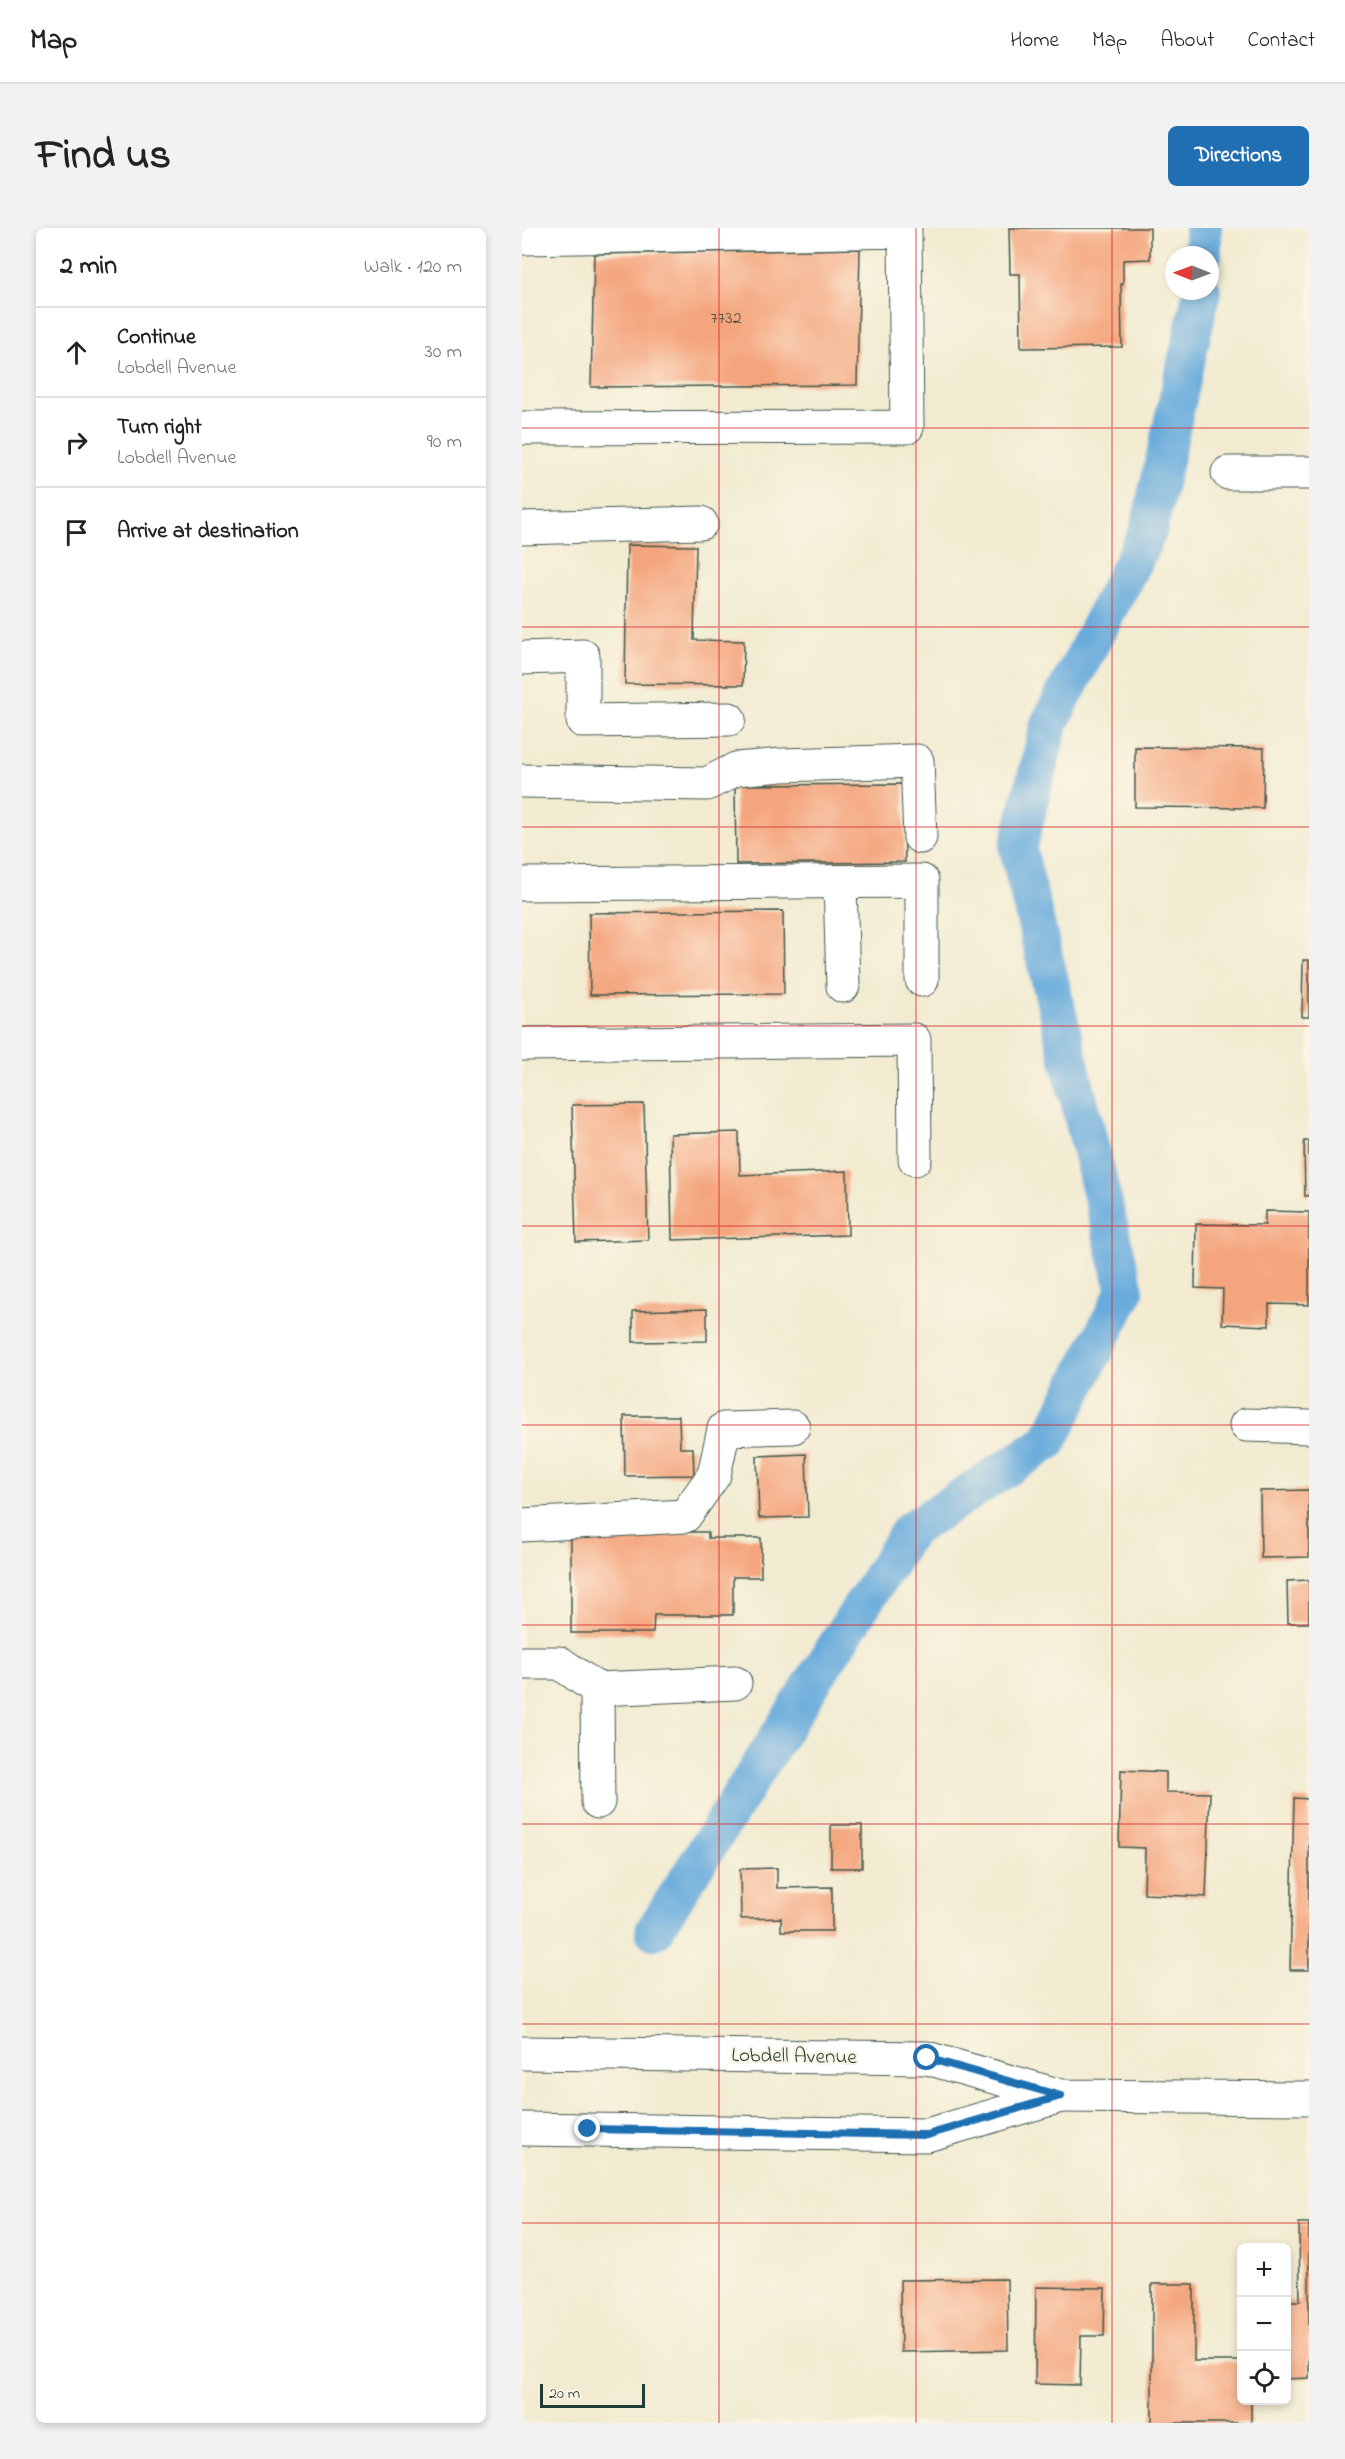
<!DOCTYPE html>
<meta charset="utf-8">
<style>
body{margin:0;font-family:"Indie Flower",sans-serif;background:#f2f2f2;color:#222}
.controls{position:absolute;right:18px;bottom:18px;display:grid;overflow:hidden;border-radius:9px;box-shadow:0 3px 9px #0003}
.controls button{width:54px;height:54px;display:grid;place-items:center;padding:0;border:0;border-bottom:2px solid #e0e0e0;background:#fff;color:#222;font:30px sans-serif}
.compass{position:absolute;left:643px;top:18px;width:54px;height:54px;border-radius:50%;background:#fff;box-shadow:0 3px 9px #0003;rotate:271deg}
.scale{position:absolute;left:18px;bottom:15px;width:105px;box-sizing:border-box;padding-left:6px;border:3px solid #1f3d34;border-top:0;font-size:16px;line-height:21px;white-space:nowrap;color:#1f3d34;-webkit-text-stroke:4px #fcf5e5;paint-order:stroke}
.stop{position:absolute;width:18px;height:18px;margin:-14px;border:4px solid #1f6fb2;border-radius:50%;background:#fff}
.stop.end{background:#1f6fb2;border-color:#fff;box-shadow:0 2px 6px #0008}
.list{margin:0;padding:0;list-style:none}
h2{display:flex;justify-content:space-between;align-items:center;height:78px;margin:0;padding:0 24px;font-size:26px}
h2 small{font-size:20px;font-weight:400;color:#767676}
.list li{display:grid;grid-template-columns:39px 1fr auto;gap:18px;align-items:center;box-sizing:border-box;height:90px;padding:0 24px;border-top:2px solid #e0e0e0}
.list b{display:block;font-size:22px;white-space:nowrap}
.list p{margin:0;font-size:20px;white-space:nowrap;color:#767676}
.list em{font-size:20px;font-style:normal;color:#767676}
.icon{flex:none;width:33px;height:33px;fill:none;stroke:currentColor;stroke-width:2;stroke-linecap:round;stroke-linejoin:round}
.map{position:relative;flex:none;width:787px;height:2195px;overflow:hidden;border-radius:9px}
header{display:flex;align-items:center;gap:36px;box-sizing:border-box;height:84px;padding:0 30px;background:#fff;border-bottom:2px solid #e0e0e0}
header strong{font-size:28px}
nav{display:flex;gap:33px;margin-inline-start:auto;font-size:21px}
.intro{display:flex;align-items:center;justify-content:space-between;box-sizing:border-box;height:144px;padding:0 36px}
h1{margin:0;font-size:42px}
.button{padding:15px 27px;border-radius:9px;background:#1f6fb2;color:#fff;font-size:21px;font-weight:700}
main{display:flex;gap:36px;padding:0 36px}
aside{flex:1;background:#fff;border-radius:9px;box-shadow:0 3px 9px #0003}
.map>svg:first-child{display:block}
</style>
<header>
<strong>Map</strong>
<nav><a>Home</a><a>Map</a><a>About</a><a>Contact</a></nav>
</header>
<div class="intro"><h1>Find us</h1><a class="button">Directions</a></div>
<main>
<aside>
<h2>2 min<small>Walk · 120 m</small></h2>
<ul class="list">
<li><svg class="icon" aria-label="ahead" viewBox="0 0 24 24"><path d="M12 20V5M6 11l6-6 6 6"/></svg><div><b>Continue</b><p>Lobdell Avenue</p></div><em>30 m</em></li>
<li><svg class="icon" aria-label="right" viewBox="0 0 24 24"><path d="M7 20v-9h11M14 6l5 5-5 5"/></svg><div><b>Turn right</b><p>Lobdell Avenue</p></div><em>90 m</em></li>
<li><svg class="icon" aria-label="arrive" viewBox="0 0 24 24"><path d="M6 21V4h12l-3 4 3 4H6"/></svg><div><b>Arrive at destination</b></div></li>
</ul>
</aside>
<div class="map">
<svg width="787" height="2195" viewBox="0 0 787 2195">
<rect width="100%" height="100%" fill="#fcf5e5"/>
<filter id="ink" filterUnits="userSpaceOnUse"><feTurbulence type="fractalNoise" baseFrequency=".0167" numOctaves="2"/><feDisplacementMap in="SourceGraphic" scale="12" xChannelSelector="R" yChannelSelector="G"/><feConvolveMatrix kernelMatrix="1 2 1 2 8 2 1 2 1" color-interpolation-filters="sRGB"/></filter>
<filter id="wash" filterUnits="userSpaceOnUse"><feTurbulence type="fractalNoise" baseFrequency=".008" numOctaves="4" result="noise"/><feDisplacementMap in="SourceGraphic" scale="24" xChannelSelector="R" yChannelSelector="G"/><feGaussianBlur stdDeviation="1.35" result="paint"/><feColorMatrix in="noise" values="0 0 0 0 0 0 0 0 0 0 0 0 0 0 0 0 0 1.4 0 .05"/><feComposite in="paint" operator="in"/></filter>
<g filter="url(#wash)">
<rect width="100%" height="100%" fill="#f2ebd1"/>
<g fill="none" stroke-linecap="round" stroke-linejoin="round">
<!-- canal -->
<g stroke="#68abdc" stroke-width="38">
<polyline points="681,27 681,0"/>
<polyline points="132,1703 388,1302 526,1214 603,1063 496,621 527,496 626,304 680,63"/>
</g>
</g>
<g id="blocks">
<!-- building -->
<g fill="#f4a57d">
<polygon points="487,0 628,0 628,31 601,32 601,56 599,56 600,119 499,120 498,46 488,46"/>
<polygon points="338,21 335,157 69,159 72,26"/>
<polygon points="105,317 174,318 172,412 222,413 221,457 103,456"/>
<polygon points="613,519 742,520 741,580 613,579"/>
<polygon points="382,556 383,634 214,636 213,557"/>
<polygon points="261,683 262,766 68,767 67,685"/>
<polygon points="781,732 787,732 787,789 780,789"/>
<polygon points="122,876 126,1012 54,1014 50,877"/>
<polygon points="217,904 218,947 325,943 326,1007 150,1012 148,906"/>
<polygon points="782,913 787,913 787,968 783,968"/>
<polygon points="743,983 787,984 787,1077 747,1076 747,1098 700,1096 701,1061 673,1060 674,996 743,997"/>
<polygon points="185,1081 185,1113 111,1114 111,1083"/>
<polygon points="102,1188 157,1188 158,1220 171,1220 172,1247 103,1248"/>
<polygon points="284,1226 286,1289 237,1290 235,1228"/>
<polygon points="787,1262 787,1329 739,1330 738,1263"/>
<polygon points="49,1304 186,1304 186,1310 239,1310 239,1349 211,1349 211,1387 132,1387 131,1405 49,1405"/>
<polygon points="787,1352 787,1395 766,1395 765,1353"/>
<polygon points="599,1542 644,1544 644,1564 688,1565 684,1669 622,1666 623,1620 597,1619"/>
<polygon points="772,1570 787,1571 787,1742 768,1742"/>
<rect x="309" y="1597" width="31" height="43"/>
<polygon points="255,1640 255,1660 310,1659 310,1703 259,1703 259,1690 219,1691 218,1641"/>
<polygon points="777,1995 787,1995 787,2150 764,2151 764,2073 778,2073"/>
<polygon points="485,2051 486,2122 379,2124 378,2052"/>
<polygon points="630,2056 672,2056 672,2133 720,2133 720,2172 729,2172 729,2195 630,2195"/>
<polygon points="514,2059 583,2060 582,2108 559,2108 558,2157 513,2156"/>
</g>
</g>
</g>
<g filter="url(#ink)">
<use href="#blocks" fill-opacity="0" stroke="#3f574c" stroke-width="1.5"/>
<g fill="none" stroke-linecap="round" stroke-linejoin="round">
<!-- minor casing -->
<g stroke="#3f574c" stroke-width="35">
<g id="minor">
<polyline points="0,10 383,3 385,199 0,200"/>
<polyline points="706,245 787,245"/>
<polyline points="0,300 179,295"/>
<polyline points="0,430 61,428 61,493 207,491"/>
<polyline points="0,553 185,556 214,541 260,537 395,533 398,609"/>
<polyline points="318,654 321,758"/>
<polyline points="0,656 400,653 400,752"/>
<polyline points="0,816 392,812 393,931"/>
<polyline points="724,1197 787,1199"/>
<polyline points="0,1297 163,1288 192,1247 202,1201 271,1199"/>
<polyline points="0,1435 38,1435 75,1461 213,1455"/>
<polyline points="75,1461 76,1574"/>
</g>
</g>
<!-- major casing -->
<g stroke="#3f574c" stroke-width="35">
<g id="major">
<polyline points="0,1825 405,1830 539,1868 787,1870"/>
<polyline points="0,1901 405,1907 539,1868"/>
</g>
</g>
<!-- minor -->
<use href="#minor" stroke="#fff" stroke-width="33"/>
<!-- major -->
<use href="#major" stroke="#fff" stroke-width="33"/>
</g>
</g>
<g fill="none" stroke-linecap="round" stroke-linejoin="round" filter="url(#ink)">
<!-- route -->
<polyline stroke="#1f6fb2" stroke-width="8" points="66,1901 405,1907 539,1868 405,1830"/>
</g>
<!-- grid -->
<path fill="none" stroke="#d62828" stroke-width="1.5" stroke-opacity="0.55" d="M197,0V2195M394,0V2195M590,0V2195M0,200H787M0,399H787M0,599H787M0,798H787M0,998H787M0,1197H787M0,1397H787M0,1596H787M0,1796H787M0,1995H787"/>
<g text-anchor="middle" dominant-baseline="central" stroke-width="5" stroke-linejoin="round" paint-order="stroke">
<!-- number labels -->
<g font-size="18" fill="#545746">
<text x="204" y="91">7732</text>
</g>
<!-- street labels -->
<g font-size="21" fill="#1f3d34" stroke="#fcf5e5">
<text transform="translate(272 1829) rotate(1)">Lobdell Avenue</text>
</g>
</g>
</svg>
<div class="controls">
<button>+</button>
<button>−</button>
<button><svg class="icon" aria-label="locate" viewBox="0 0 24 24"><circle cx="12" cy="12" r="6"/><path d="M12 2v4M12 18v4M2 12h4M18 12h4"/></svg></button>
</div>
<svg class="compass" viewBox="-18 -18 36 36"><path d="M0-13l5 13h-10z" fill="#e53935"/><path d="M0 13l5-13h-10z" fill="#767676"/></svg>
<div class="scale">20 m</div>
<div class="stop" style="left:405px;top:1830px"></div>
<div class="stop end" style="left:66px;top:1901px"></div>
</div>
</main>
